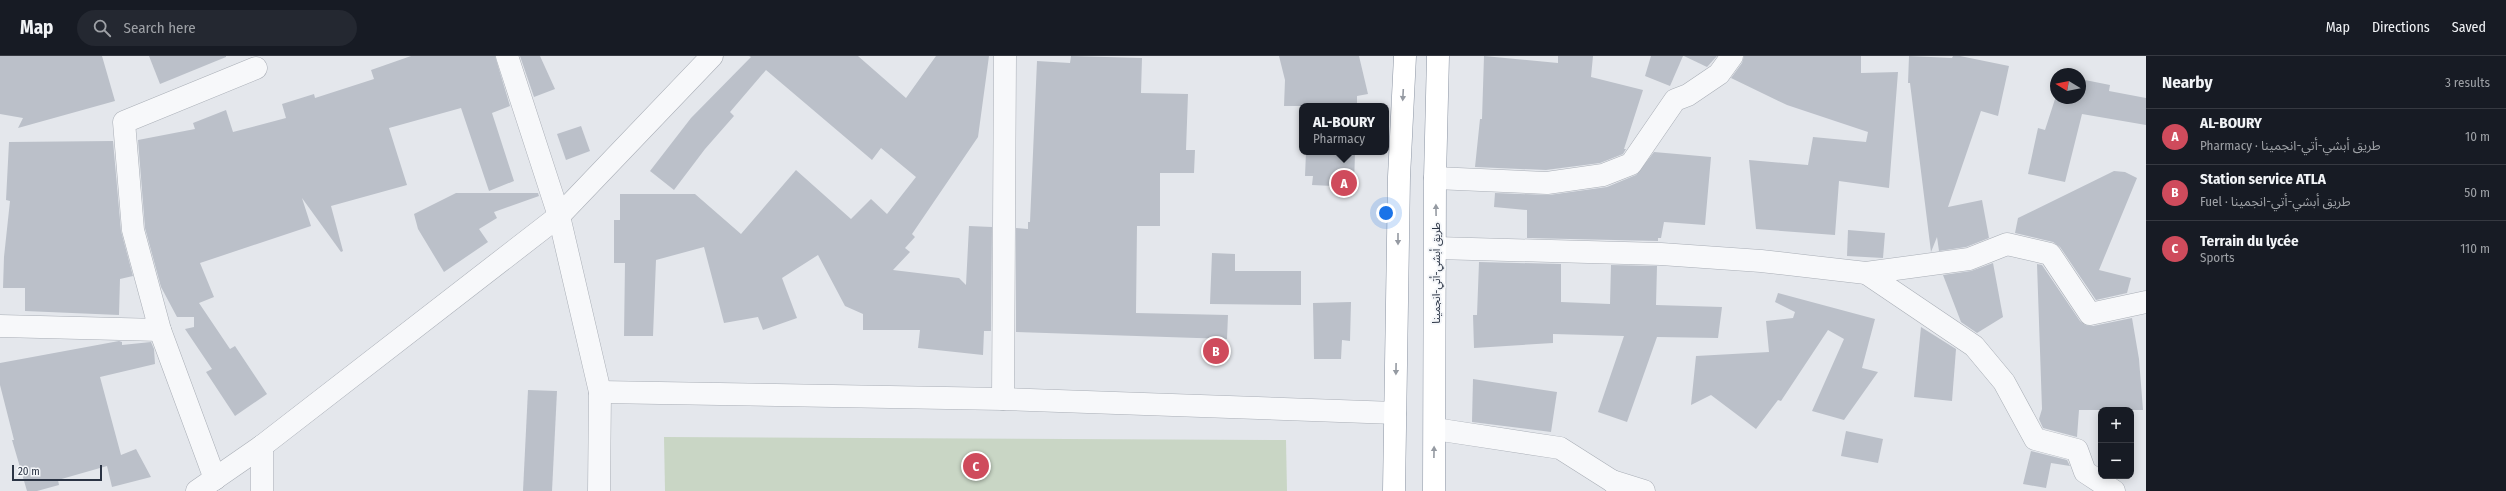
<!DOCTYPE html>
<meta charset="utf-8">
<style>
body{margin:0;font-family:"Fira Sans Condensed","Noto Sans Arabic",sans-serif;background:#242831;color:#f1f3f6}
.controls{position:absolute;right:12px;bottom:12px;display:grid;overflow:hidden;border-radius:8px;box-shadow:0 2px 10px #0003}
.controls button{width:36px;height:36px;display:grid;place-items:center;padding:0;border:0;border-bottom:1px solid #363941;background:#171b24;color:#f1f3f6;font:20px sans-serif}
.compass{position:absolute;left:2050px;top:12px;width:36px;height:36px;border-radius:50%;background:#171b24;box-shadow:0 2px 10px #0003;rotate:280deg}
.scale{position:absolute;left:12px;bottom:10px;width:90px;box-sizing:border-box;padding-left:4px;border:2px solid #2b3444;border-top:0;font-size:11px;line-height:14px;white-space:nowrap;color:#2b3444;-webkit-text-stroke:3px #f4f6f9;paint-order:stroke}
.you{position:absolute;left:1386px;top:157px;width:14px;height:14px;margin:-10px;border:3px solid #fff;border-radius:50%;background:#1a73e8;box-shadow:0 0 0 6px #1a73e833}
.badge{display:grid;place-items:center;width:26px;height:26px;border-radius:50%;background:#cf4b5c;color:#fff;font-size:13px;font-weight:700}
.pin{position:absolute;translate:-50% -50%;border:2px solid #fff;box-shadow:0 1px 4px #0006}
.popup{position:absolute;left:1299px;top:47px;width:90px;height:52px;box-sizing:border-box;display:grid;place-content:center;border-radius:8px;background:#171b24;filter:drop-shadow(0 1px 3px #0005);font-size:13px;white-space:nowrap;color:#9ea1a6}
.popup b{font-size:15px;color:#f1f3f6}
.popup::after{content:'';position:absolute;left:50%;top:100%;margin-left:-8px;border:8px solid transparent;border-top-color:#171b24}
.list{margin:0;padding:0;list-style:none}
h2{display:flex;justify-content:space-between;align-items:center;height:52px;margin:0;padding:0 16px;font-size:17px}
h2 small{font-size:13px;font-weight:400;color:#9ea1a6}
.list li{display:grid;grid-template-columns:26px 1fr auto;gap:12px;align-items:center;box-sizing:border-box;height:56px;padding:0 16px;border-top:1px solid #363941}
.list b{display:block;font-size:15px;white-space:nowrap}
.list p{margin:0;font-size:13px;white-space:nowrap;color:#9ea1a6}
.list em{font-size:13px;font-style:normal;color:#9ea1a6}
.icon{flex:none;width:22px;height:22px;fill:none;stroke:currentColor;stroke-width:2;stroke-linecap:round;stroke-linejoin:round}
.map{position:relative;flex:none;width:2146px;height:435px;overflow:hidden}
header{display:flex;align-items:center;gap:24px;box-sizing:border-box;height:56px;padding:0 20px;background:#171b24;border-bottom:1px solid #363941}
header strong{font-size:19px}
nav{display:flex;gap:22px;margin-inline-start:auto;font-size:14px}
.search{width:280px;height:36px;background:#242831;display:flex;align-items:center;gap:10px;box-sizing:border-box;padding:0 14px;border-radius:22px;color:#9ea1a6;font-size:15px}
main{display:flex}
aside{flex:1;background:#171b24}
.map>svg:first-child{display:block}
</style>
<header>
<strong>Map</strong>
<div class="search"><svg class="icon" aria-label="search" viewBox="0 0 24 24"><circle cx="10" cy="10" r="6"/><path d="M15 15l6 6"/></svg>Search here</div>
<nav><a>Map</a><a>Directions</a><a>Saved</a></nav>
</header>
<main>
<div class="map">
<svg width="2146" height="435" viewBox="0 0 2146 435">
<rect width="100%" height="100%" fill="#e4e7ec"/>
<!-- green -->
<polygon fill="#c9d6c5" points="664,381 1286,384 1287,435 665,435"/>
<!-- building -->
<g fill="#bbc0c9">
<polygon points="0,0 102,0 115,45 18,72 23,62 0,58"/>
<polygon points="149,0 226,0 226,1 160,28"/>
<polygon points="411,0 495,0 510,50 492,57 514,125 489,135 461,52 389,72 407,129 331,150 343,195 341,196 302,142 311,170 200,207 214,241 199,247 230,293 235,290 267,338 235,360 206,316 212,313 185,273 194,271 194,261 177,261 161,231 145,172 138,84 195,73 193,67 226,54 233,76 286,62 282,48 314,38 315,42 374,23 371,14"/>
<polygon points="520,0 540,0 555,33 534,41"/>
<polygon points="749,0 858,0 906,42 936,0 989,0 978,81 912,178 915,181 905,192 910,196 893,214 959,222 966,229 969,170 992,171 991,275 984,275 983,299 918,292 920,274 863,274 863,258 845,250 818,199 782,222 797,262 763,274 758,261 724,267 704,191 656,204 653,280 624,280 625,207 614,207 614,164 620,164 620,138 695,138 741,178 796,114 851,163 871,143 887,158 916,121 881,92 872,104 766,14 730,56 734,60 705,93 674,134 650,115 691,62 751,1"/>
<polygon points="1071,0 1142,2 1141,37 1188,38 1186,94 1195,94 1194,117 1160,117 1160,170 1137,170 1136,257 1228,259 1227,283 1016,276 1016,172 1028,173 1028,166 1030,166 1037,5 1070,7"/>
<polygon points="1279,0 1359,0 1368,38 1357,40 1357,50 1284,50 1285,24"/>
<polygon points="1484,0 1558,7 1558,0 1593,0 1591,21 1643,34 1624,93 1626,93 1623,98 1600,107 1546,114 1475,111 1480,63 1482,63"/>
<polygon points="1651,0 1683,0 1670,30 1645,20"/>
<polygon points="1684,0 1717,0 1707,11"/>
<polygon points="1744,0 1861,0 1861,17 1898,16 1889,132 1839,125 1835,179 1756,173 1749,104 1808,109 1813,81 1866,86 1868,76 1787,49 1731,22 1742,7"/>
<polygon points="1909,0 1952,2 1953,0 1960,0 2009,10 1998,60 1981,55 1948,151 1982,144 1989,182 1966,191 1939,195 1937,181 1931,196 1910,27 1908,27"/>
<polygon points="2080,23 2110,29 2109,35 2146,42 2146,69 2082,58 2065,126 2028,118 2038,72 2045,74 2056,40 2056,42 2080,42"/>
<polygon points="581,70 590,95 566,104 557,78"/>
<polygon points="113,85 121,175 133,220 120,223 119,259 25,255 25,232 3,232 4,201 10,145 6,144 9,86"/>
<polygon points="1306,96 1355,96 1354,131 1312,129 1313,120 1305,120"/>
<polygon points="1654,96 1711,101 1705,169 1664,166 1661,182 1658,182 1658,185 1527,182 1527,154 1494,151 1495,137 1549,139 1607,131 1636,119"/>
<polygon points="2114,115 2125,116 2137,122 2099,214 2131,222 2127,237 2096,244 2060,191 2053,186 2015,177 2018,162"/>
<polygon points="456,137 538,137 539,140 494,156 497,162 479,173 488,186 444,216 418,173 414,158"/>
<polygon points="1848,174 1885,177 1883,202 1847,200"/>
<polygon points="1212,197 1235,198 1235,215 1301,215 1301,249 1210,248"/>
<polygon points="1479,206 1561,208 1561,246 1610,248 1611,209 1657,210 1656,249 1722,251 1718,282 1657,281 1627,366 1598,356 1624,280 1553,278 1553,287 1474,292 1473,259 1477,259"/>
<polygon points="1993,207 2003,261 1977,277 1961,266 1943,219 1971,215"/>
<polygon points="2037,208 2042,209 2080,265 2085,269 2093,270 2132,262 2139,303 2143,354 2079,354 2077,381 2043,372 2039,363 2042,353"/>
<polygon points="1778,237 1875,263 1862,312 1878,316 1844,364 1812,355 1844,283 1828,274 1781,345 1778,344 1756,373 1711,339 1691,349 1696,300 1769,296 1766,265 1793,262 1795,256 1775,246"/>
<polygon points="1351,246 1350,285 1342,284 1341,303 1314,303 1313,247"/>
<polygon points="1921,271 1956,293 1952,345 1914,341"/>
<polygon points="119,285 122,286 122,289 151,286 154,293 155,308 100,321 121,399 136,393 151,421 112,431 107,410 58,424 59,429 37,435 27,435 12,384 14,384 0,329 0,307"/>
<polygon points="1473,323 1557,336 1551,376 1472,366"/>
<polygon points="528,334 557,335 552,435 523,435"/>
<polygon points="1846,375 1883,383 1878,407 1841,400"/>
<polygon points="2031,395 2067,404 2070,410 2051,407 2046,432 2023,428"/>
</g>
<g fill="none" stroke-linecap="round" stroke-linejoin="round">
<!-- street casing -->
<g stroke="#a9aeb6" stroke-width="23">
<g id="street">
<polyline points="507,0 559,160 600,336 599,435"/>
<polyline points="1435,122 1547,127 1603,119 1631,108 1675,44 1688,39 1719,18 1732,0"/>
<polyline points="1436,192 1661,198 1761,205 1866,217 1969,203 2007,188 2050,198 2090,258 2146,246"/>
<polyline points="1866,217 1974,290 2004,326 2035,383 2077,394 2085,416 2114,435"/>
<polyline points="0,270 160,274 133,174 124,66 256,12"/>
<polyline points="160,274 215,423"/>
<polyline points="600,336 1003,343 1395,357"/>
<polyline points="1003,343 1005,0"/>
<polyline points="1435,373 1560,392 1612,425 1623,435"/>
<polyline points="1612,425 1644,435"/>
<polyline points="197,435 262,390 559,160 712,0"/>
<polyline points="262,435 262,390"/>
</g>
</g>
<!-- highway casing -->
<g stroke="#8b94a3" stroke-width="23">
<g id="highway">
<polyline points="1394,435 1399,121 1405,0"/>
<polyline points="1434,435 1435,122 1438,0"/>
</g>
</g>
<!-- street -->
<use href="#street" stroke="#f7f8fa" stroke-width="22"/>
<!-- highway -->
<use href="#highway" stroke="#fff" stroke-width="22"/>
</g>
<!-- one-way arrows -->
<defs><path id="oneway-solid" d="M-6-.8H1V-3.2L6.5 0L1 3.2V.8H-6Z"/></defs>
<g fill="#959aa2">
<use href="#oneway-solid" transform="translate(1403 39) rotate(93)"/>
<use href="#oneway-solid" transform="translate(1436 154) rotate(-91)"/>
<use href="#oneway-solid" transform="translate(1398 183) rotate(90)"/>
<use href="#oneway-solid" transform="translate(1396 313) rotate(91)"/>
<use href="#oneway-solid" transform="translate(1434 396) rotate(-89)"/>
</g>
<g text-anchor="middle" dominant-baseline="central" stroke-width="3.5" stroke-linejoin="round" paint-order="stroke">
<!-- street labels -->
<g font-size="11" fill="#2b3444" stroke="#f4f6f9">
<text transform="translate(1436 217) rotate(-90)">طريق أبشي-أتي-انجمينا</text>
</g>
</g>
</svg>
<div class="controls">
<button>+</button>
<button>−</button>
</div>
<svg class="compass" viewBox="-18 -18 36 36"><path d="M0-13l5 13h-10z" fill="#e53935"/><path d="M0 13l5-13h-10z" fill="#9ea1a6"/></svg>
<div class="scale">20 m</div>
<div class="you"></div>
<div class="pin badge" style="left:1344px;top:127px">A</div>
<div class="popup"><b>AL-BOURY</b>Pharmacy</div>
<div class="pin badge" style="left:1216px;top:295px">B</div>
<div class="pin badge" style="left:976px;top:410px">C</div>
</div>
<aside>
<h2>Nearby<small>3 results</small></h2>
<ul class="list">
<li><span class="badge">A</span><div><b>AL-BOURY</b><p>Pharmacy · طريق أبشي-أتي-انجمينا</p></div><em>10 m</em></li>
<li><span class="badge">B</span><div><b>Station service ATLA</b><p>Fuel · طريق أبشي-أتي-انجمينا</p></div><em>50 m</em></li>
<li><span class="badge">C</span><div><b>Terrain du lycée</b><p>Sports</p></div><em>110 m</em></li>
</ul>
</aside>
</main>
